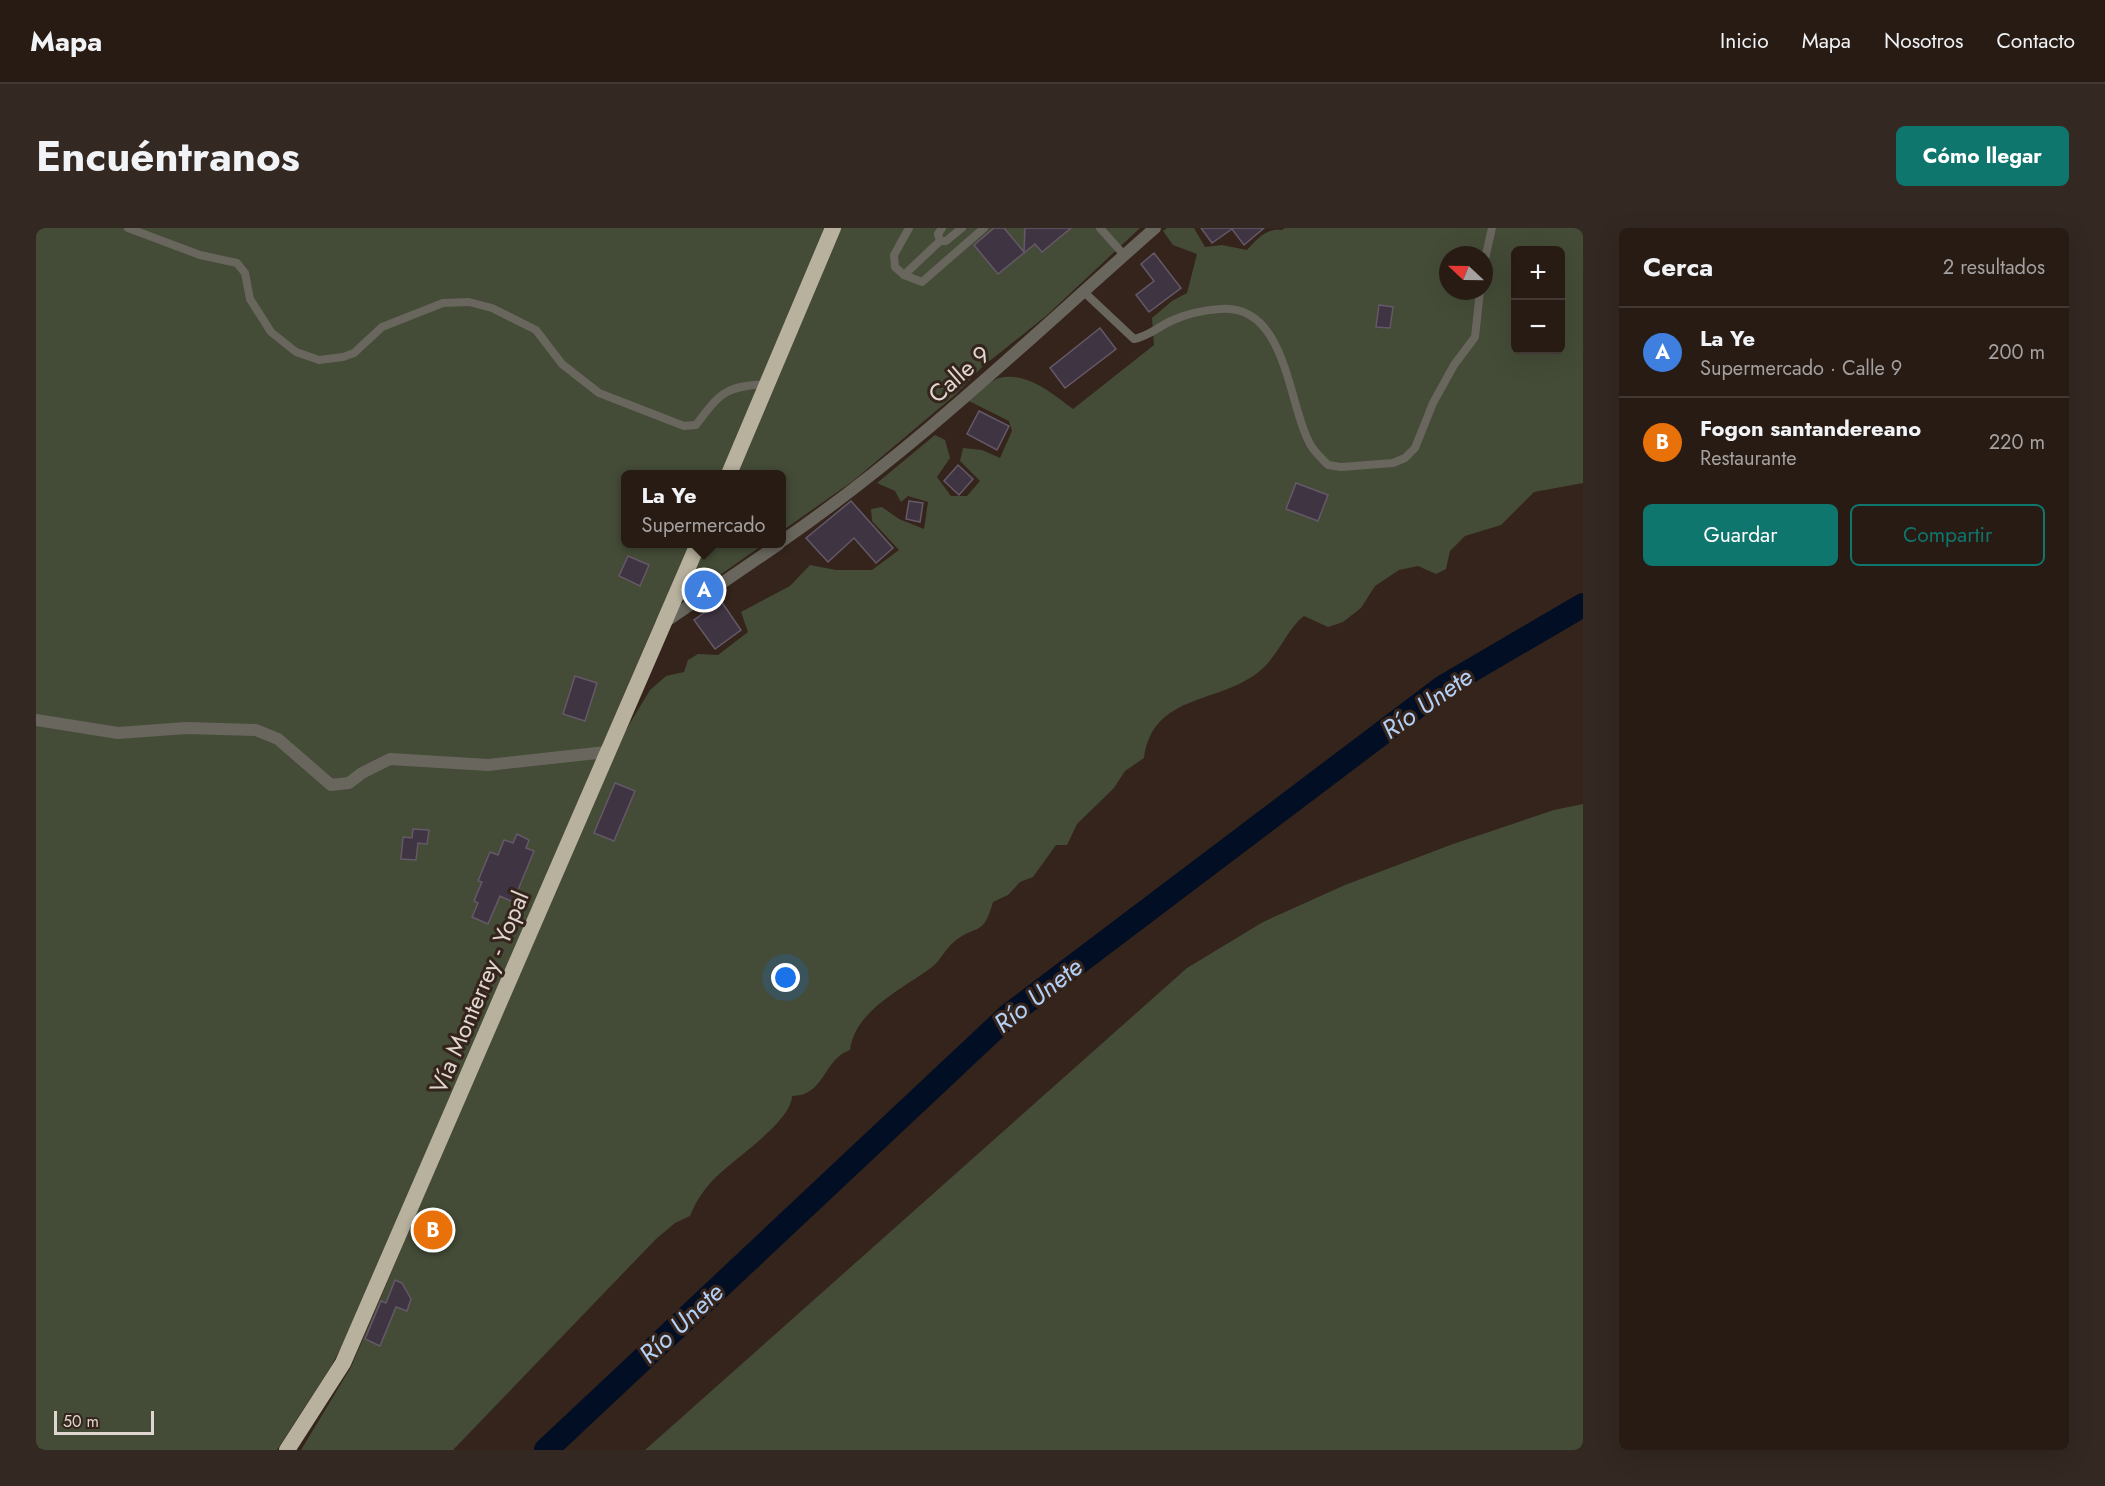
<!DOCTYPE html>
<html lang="es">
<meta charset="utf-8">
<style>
body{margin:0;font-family:Jost,sans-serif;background:#332822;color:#f1f3f6}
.controls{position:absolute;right:18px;top:18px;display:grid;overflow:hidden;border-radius:9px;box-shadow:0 6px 24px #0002}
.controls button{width:54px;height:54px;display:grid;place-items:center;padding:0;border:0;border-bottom:2px solid #433934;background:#271b14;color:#f1f3f6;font:30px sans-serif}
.compass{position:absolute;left:1403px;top:18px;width:54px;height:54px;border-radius:50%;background:#271b14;box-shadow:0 6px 24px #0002;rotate:292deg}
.scale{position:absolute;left:18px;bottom:15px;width:100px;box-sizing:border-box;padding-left:6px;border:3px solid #e0d6d0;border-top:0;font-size:16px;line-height:21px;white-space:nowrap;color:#e0d6d0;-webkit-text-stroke:4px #34241b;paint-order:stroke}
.you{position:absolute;left:750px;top:750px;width:21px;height:21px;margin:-15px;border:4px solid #fff;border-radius:50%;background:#1a73e8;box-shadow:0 0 0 9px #1a73e833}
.badge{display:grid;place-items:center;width:39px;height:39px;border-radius:50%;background:#0f766e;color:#fff;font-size:20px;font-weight:700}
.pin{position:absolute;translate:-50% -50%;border:3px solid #fff;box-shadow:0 2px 6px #0006}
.popup{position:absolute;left:585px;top:242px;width:165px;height:78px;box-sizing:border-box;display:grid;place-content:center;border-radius:9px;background:#271b14;filter:drop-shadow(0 2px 4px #0005);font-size:20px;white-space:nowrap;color:#a4a1a0}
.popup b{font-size:22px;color:#f1f3f6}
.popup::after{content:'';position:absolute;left:50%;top:100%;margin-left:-12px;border:12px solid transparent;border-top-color:#271b14}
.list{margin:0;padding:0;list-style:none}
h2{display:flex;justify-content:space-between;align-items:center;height:78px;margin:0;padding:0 24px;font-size:26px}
h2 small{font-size:20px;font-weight:400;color:#a4a1a0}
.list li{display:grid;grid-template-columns:39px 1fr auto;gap:18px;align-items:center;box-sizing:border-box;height:90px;padding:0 24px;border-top:2px solid #433934}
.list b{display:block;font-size:22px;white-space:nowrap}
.list p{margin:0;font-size:20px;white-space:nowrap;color:#a4a1a0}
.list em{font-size:20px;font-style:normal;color:#a4a1a0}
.actions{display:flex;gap:12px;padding:18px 24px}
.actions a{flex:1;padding:14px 0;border:2px solid #0f766e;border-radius:9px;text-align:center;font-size:21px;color:#0f766e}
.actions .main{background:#0f766e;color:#fff}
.map{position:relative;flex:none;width:1547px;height:1222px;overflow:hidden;border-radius:9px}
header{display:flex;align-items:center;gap:36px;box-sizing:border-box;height:84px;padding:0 30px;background:#271b14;border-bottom:2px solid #433934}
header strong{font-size:28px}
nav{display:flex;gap:33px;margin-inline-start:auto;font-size:21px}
.intro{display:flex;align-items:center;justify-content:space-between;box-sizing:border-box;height:144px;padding:0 36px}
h1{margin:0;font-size:42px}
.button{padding:15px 27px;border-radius:9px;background:#0f766e;color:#fff;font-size:21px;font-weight:700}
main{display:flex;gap:36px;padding:0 36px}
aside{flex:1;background:#271b14;border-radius:9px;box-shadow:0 6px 24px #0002}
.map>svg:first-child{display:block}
</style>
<header>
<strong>Mapa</strong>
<nav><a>Inicio</a><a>Mapa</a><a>Nosotros</a><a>Contacto</a></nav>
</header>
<div class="intro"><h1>Encuéntranos</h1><a class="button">Cómo llegar</a></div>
<main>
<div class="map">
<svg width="1547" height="1222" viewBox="0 0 1547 1222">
<rect width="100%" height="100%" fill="#34241b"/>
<!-- green -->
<g fill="#444c37" fill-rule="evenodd">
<polygon points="0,0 1104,0 1010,88 946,139 920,166 817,253 746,303 746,246 590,246 590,316 728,316 620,392 312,1107 294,1140 241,1222 0,1222"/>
<path d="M1131,0H1158L1169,19L1186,17L1211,22C1221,11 1230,0 1246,2L1249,0H1547V255L1498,264L1465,297L1429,308L1414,323L1410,341L1400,346L1382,338L1363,342L1339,358L1325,380L1307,394L1292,399L1268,388C1252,400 1243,426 1225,442C1184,477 1117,464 1108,530L1089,543L1078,560L1041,596L1031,617H1020L997,649L984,654L972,667L957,674C947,710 941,695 918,714C909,721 905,732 896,739C867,761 819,782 814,822C787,831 789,868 756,868C755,894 700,929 680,949C668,961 660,973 654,988L639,995L620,1011L417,1222H265L315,1139L580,518L614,462L630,448L648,444L652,432L662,426L682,427L712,404L705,384L754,358L774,337L800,342H836L863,322L836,293L835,281L846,279L863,291L888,301L892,274L872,268L865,274L859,263L841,255L899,207L909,212L914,230L901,249L915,268H931L944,253L924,233L927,220L946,222L964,230L976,203L973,193L933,173C941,167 953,153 963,150C991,143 1017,166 1037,181L1118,117L1116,90L1136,73L1151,65L1161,26L1137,17L1127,3ZM1480,22H1524V122H1480ZM1412,27H1448V63H1412Z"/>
<polygon points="1547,576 1547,1222 609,1222 1151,740 1227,694 1309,657 1417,616 1518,582"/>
</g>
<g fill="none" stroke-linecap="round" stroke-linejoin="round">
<!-- river -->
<polyline stroke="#020e23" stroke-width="24" points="510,1222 973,787 1407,459 1547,377"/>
</g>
<!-- building -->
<g fill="#3f3442" stroke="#655868" stroke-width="1.5">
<polygon points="958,0 968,0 988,24 989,0 1035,0 1006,24 999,16 962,46 938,17"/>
<polygon points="1165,0 1228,0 1208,17 1196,1 1176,15"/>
<polygon points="1118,25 1145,60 1113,84 1100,67 1118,53 1105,36"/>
<polygon points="1343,77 1357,79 1354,100 1340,99"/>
<polygon points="1064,100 1080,121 1029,160 1014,140"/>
<polygon points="943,183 973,198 961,222 931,206"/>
<polygon points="922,237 937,251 923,267 908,253"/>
<polygon points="1260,255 1292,267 1282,293 1250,281"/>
<polygon points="815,273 857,320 840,335 818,310 792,334 770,310"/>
<polygon points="873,273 887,275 884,294 870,291"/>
<polygon points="592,328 613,337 604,358 583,348"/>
<polygon points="685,373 705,402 679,421 658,392"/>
<polygon points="539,448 561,455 549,493 527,486"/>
<polygon points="579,555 599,563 578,613 558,605"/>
<polygon points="377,601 393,602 391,616 382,615 380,632 365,631 367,609 376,610"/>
<polygon points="481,606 493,612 490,620 498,623 477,674 464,668 452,696 436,689 442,675 438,673 446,654 442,653 454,624 462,627 468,612 477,615"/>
<polygon points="359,1052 366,1055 375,1071 371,1083 360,1079 344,1118 329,1111 345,1073 350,1075"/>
</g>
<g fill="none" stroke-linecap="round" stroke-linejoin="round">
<!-- service -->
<g stroke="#69665e" stroke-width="8">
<path d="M92,0L164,27L201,35L209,45L214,71L235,104L260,124L283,132L307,129L318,125L346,99L407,75L433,74L456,80L500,102L526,136L563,165L648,198L660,197C684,165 689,158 731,156"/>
<polyline points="873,0 858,27 859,39 868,47 886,54 948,0"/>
<polyline points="906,0 902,6 904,13 910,13 926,0"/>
<polyline points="1064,0 1088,27"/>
<polyline points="1448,35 1456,0"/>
<polyline points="868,47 904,13"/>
<path d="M1048,64L1098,111C1113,108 1122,99 1135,93C1150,86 1168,82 1184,81C1249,75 1252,172 1272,212C1276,222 1285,230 1292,237L1305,239L1357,235L1369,230L1379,220L1397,175L1418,137L1439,109L1444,63"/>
</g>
<!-- minor -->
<polyline stroke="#69665e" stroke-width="12" points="0,492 82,505 150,500 220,502 242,511 295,557 313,555 326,545 354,531 452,537 570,524"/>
<!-- tertiary -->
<g stroke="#69665e" stroke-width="12">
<path d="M746,313C880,221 997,107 1119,0"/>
<polyline points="629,394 743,316"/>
</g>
<!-- trunk -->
<g stroke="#b8b19e" stroke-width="16">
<polyline points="693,246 797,0"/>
<polyline points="251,1222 307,1135 662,316"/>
</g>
</g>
<g text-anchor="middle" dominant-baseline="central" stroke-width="6" stroke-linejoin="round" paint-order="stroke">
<!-- street labels -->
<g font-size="24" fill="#e0d6d0" stroke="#34241b">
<text transform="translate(923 146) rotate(-41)">Calle 9</text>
<text transform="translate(443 764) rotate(-67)">Vía Monterrey - Yopal</text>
</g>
<!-- water labels -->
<g font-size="26" font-style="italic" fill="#b4d0f6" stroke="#34241b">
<text transform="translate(1391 475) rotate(-35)">Río Unete</text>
<text transform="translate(1002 767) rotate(-38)">Río Unete</text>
<text transform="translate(645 1095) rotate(-43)">Río Unete</text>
</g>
</g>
</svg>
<div class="controls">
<button>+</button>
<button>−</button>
</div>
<svg class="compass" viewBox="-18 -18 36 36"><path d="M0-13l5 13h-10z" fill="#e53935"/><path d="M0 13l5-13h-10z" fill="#a4a1a0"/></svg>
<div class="scale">50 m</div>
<div class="you"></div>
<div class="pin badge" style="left:668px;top:362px;background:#3f7fe0">A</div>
<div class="popup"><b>La Ye</b>Supermercado</div>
<div class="pin badge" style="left:397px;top:1002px;background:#e8710a">B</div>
</div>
<aside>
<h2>Cerca<small>2 resultados</small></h2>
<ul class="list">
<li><span class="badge" style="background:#3f7fe0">A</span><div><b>La Ye</b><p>Supermercado · Calle 9</p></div><em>200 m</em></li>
<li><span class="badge" style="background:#e8710a">B</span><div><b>Fogon santandereano</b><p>Restaurante</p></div><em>220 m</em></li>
</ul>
<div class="actions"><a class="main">Guardar</a><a>Compartir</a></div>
</aside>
</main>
